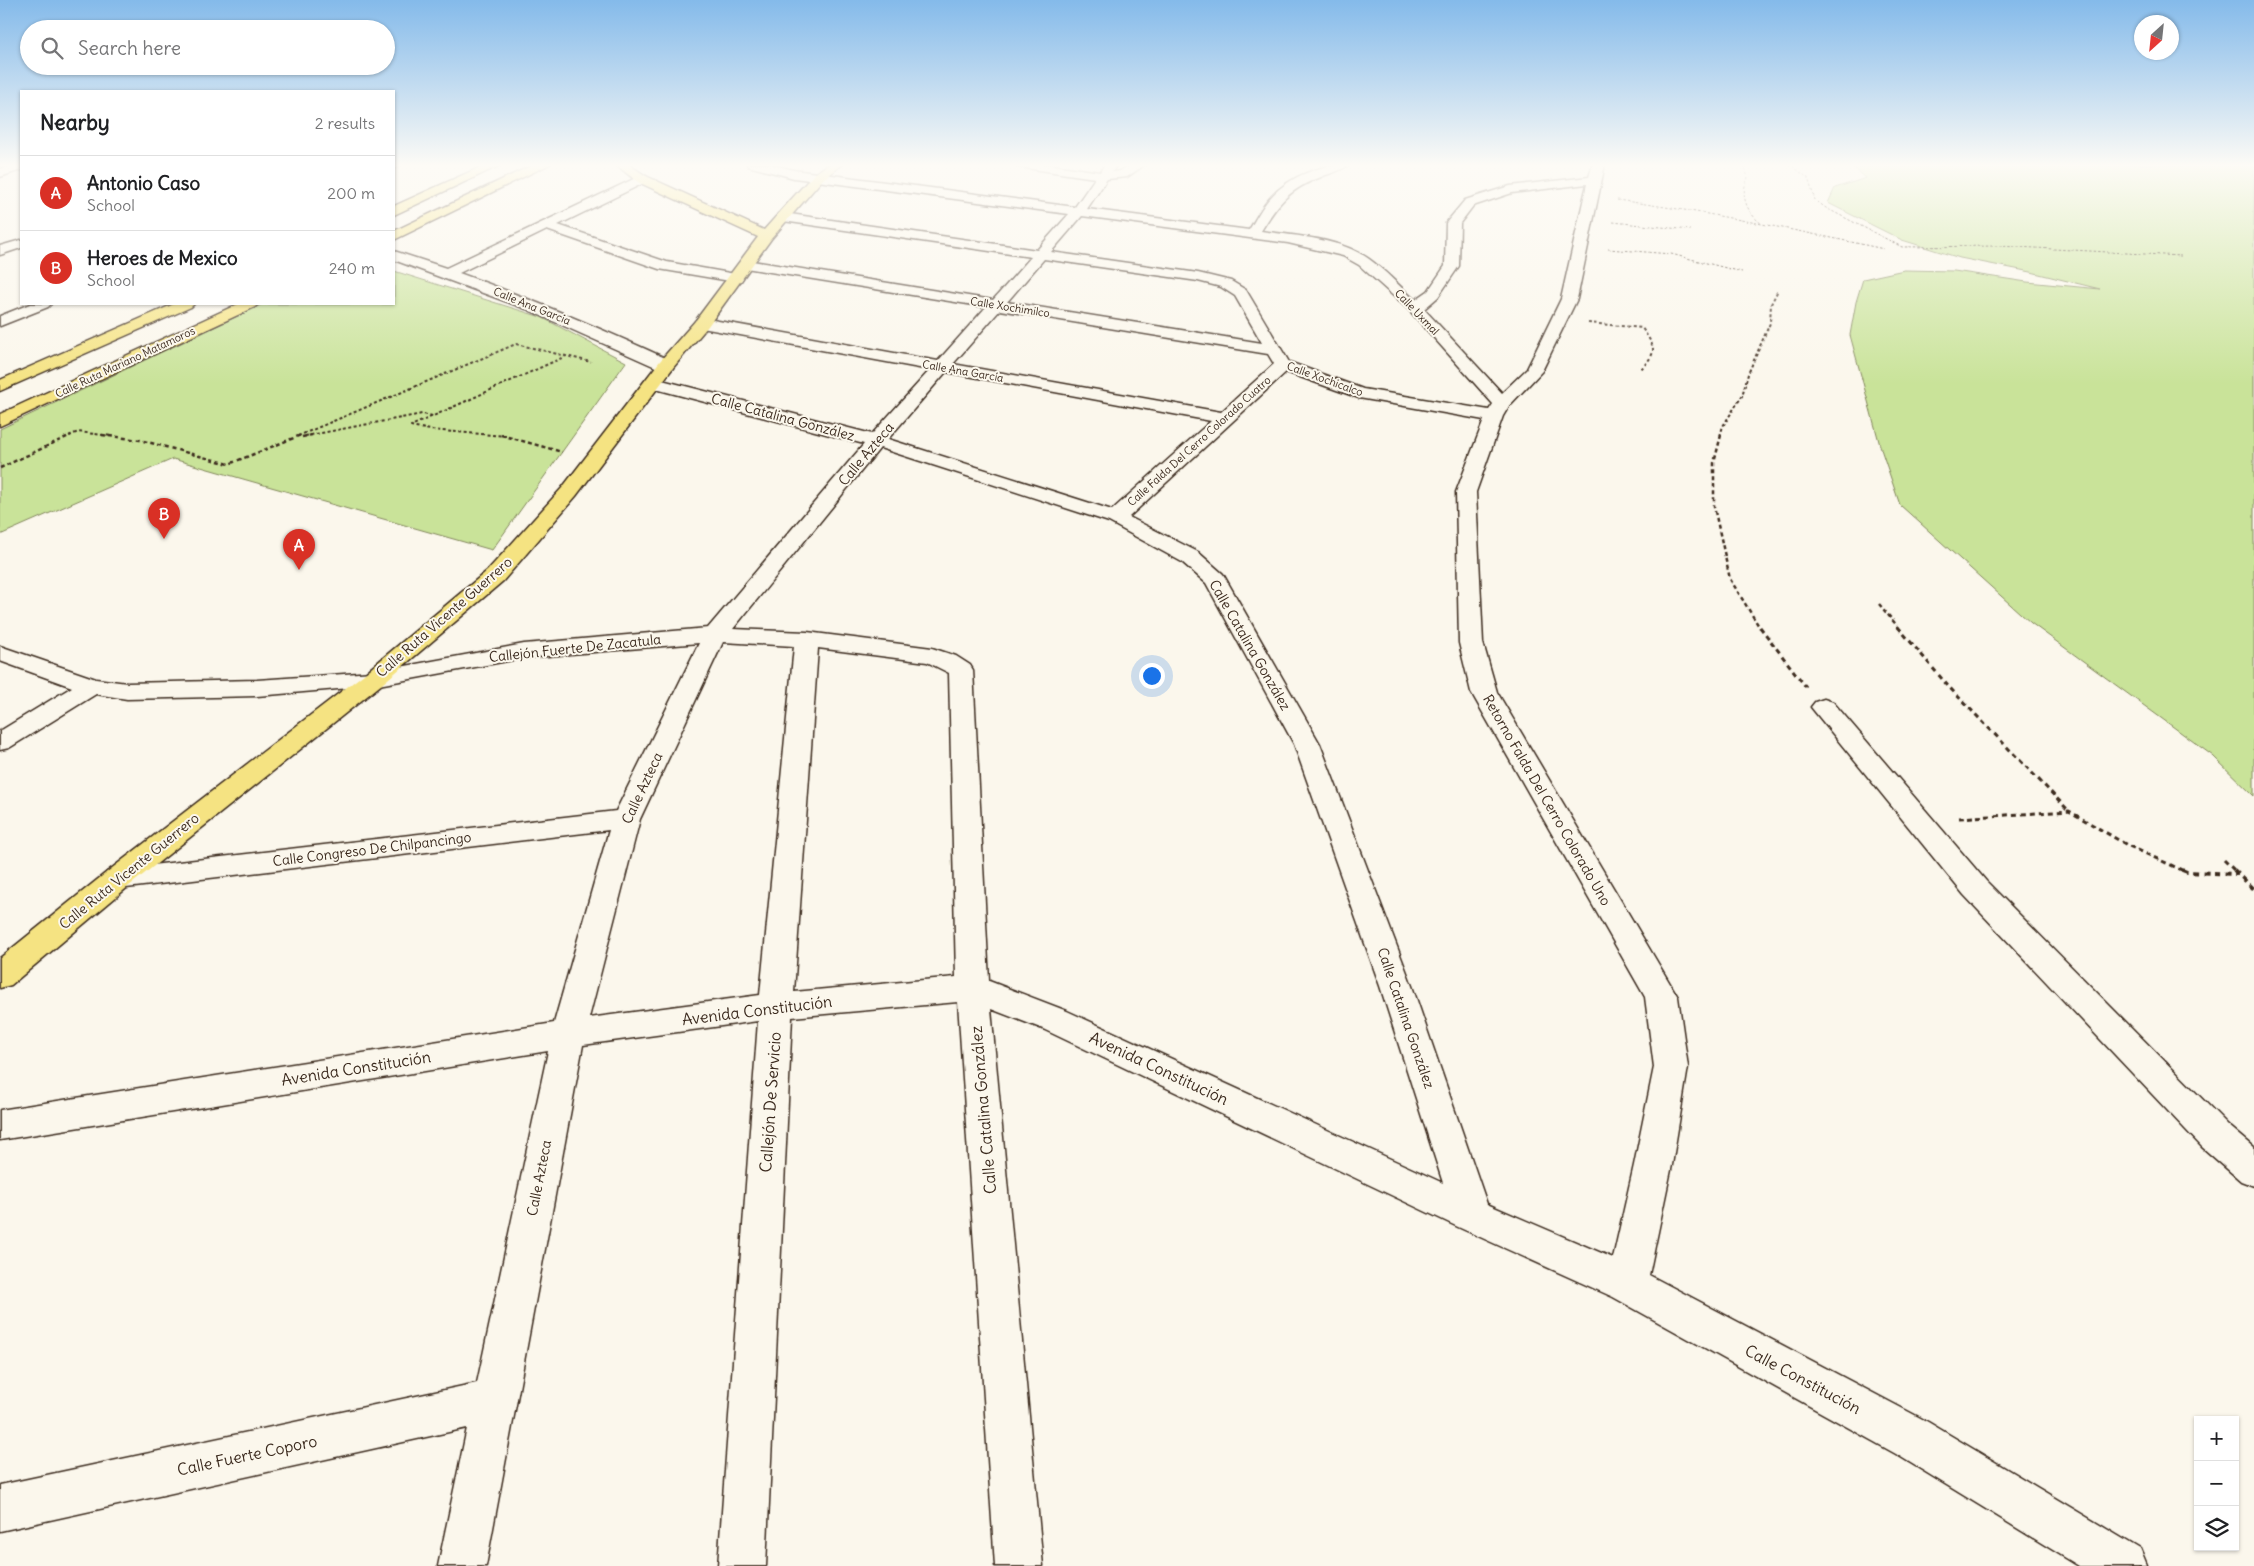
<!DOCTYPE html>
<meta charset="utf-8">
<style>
body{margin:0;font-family:Delius,sans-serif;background:#f6f6f6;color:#202124}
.controls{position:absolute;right:15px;bottom:15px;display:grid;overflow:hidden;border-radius:0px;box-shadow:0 1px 4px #0004}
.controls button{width:45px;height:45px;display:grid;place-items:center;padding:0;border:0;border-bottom:1px solid #e0e0e0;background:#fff;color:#202124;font:25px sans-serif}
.compass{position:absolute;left:2134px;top:15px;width:45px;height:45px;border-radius:50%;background:#fff;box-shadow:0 1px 4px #0004;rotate:207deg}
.you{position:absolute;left:1151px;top:675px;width:18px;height:18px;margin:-12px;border:4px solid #fff;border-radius:50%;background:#1a73e8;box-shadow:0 0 0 8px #1a73e833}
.badge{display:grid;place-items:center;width:32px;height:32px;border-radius:50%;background:#d93025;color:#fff;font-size:16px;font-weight:700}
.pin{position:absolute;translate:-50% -41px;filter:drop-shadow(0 1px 2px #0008)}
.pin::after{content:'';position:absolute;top:26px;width:18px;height:15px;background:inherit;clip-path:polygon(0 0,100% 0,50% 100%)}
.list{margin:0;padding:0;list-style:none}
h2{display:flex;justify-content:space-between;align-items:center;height:65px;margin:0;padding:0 20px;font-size:21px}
h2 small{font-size:16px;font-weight:400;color:#757577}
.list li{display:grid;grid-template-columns:32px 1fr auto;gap:15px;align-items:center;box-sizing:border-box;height:75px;padding:0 20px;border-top:1px solid #e0e0e0}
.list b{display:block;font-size:19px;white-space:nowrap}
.list p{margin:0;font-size:16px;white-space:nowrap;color:#757577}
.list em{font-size:16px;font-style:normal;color:#757577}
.icon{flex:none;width:28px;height:28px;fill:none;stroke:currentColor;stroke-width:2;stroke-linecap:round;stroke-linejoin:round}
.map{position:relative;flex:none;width:2254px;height:1566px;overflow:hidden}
.search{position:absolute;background:#fff;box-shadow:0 1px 4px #0004;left:20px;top:20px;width:375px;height:55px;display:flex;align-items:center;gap:12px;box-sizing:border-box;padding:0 18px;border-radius:28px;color:#757577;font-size:19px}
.panel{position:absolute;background:#fff;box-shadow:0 1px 4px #0004;left:20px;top:90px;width:375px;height:215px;border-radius:0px}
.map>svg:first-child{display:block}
</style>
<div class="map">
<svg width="2254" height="1566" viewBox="0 0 2254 1566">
<rect width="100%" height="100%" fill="#fbf7ec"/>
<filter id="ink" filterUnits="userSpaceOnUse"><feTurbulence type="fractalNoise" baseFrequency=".02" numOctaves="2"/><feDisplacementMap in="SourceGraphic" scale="10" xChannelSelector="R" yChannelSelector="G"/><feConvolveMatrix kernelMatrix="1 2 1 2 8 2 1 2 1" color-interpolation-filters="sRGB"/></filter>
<g filter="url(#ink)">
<!-- green -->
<g fill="#c9e399" stroke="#82865c">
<polygon points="1849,164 2254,164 2254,796 2213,756 2031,623 1900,505 1881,449 1850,335 1856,302 1863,279 1904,270 1954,271 2027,282 2100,289 2031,272 1960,258 1902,240 1828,203 1835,188 1866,178"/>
<polygon points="394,271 541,317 626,362 492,550 173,459 0,535 0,429 263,304 394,304"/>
</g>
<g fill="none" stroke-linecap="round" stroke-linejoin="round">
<!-- minor casing -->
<g stroke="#3b2a1e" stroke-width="3">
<g id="minor">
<polygon points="14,164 21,164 21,170 0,177 0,169"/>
<polygon points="394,164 402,164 394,169"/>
<path d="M747,164H769L794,170L1075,207L1095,178L1019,167L1014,164H1047L1100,172L1105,164H1117L1112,172L1120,171L1132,164H1146L1127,177L1107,179L1087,209L1249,230C1256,219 1262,206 1271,197C1290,176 1322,164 1349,164C1342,171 1330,173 1321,177C1289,189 1278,203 1261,231C1296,236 1340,238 1369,259C1386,271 1400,287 1415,300L1428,291L1445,266L1446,223L1465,200L1510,186L1589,177L1593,164H1605L1577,299L1542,371L1509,406L1503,416L1476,492L1483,643L1497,692L1678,997L1688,1067L1672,1165L1649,1275L1928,1422L2140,1549L2147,1566H2079L1896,1454L1613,1297L1458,1227L1043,1029L991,1009L1043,1566H995L958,1002L792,1017L766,1566H718L758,1021L583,1045L486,1566H438L467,1428L0,1531V1485L477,1383L548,1051L0,1140V1110L554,1023L609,830L118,889L107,886L103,879L107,872L118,869L616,811L699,643L524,658L373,686L257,696L127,699L96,694L9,748L0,750V731L72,687L0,661V646L96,679L127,683L257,680L373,672L524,644L708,628L864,444L648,387L645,383L648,379L654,378L872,434L930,370L702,328L696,326L694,323L696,320L702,318L938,361L986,307L746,268L739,264L741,261L746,260L993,300L1031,257L783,221L777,217L778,214L783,213L1037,250L1069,214L794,178L748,166ZM1587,184L1561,299L1527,369L1502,393L1424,309L1438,297L1459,266L1460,223L1473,206L1512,193ZM1082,216L1288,243L1343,256L1359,265L1410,311L1493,404L1489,410L1363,389L1289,362L1246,290L1231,281L1198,273L1051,252ZM1044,259L1198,281L1221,287L1235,296L1262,343L1007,302ZM1000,310L1268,354L1274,364L1221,412L953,364ZM946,372L1211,421L1112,510L888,439ZM1286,372L1359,398L1484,420L1456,492L1459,643L1471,692L1645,997L1654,1067L1634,1165L1613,1258L1487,1204L1412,986L1320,744L1223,574L1198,552L1129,517ZM880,448L1109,522L1182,562L1206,583L1294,744L1380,986L1443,1183L1067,1011L989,981L973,670L970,665L956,656L932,648L807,632L733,629ZM723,642L794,646L760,995L589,1018L640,819ZM818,648L927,662L949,673L956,977L794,992Z"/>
<path d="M642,175L646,176L648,179L646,182L558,225L667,262L741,275L743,278L741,281L736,282L659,269L547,230L459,273C532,299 602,329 672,361L674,365L672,369H660L526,309L394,260V251L446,268Z"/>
<polygon points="21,240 21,248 0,255 0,246"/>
<polygon points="30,304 51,304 48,307 0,326 0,316"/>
<polygon points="1824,699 1833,702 1986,881 2228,1125 2254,1147 2254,1186 2241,1181 2202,1147 1964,895 1815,712 1811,707 1815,702"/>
</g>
</g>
<!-- major casing -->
<g stroke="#3b2a1e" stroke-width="3">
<g id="major">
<polygon points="487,164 503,164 394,215 394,206"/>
<polygon points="535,164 550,164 394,240 394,231"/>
<polygon points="615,164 628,164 646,176 764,230 814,174 829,164 842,164 822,180 771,239 708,326 672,369 576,496 503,581 382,684 129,886 11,985 0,988 0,958 107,872 364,674 487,571 562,488 660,361 696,320 758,237 638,182"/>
<polygon points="174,304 194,304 191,307 0,391 0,380"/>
<polygon points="238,304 258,304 255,307 0,426 0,414"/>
</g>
</g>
<!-- path-far4 -->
<g stroke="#3b2a1e" stroke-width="1" stroke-dasharray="2.5 2" stroke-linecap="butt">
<path d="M1744,164L1748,178C1739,195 1747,213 1762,224"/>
<polyline points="1789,164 1808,178 1815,200 1826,208 1902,247 1999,246 2181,256"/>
<path d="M1617,200C1707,212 1795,230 1884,249"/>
<polyline points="1613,222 1690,230"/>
<polyline points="1608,249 1671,254 1742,272"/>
</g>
<!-- path-far3 -->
<g stroke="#3b2a1e" stroke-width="2" stroke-dasharray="3 2.5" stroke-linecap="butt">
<path d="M1588,323L1642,328C1656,349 1658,351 1640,370"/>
<polyline points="69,436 78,432 112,436"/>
<polyline points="298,436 516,344 591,362"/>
<polyline points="305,436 422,414 433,416"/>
<polyline points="506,436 430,430 411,426 566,356"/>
<polyline points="1720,436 1723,426 1742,396 1748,374 1770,323 1771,304 1778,290"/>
</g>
<!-- path-far2 -->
<g stroke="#3b2a1e" stroke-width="2.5" stroke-dasharray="4 3" stroke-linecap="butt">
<polyline points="102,435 140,440 229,464 301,435"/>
<polyline points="501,435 562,452"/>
<polyline points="1721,435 1714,463 1714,507 1730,579 1760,628"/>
<polyline points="302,437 312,435"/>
<polyline points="0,468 71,435"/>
<polyline points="1879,604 1899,628"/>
</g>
<!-- path-far1 -->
<g stroke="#3b2a1e" stroke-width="3" stroke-dasharray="5 4" stroke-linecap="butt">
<polyline points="1760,627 1806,687"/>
<polyline points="1898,627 1948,686 2069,811"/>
<polyline points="1959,818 2069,811 2127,845 2184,871"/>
<polyline points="2224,860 2235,871"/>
</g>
<!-- path -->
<g stroke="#3b2a1e" stroke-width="4" stroke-dasharray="6 4.5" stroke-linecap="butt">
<polyline points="2182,870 2187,872 2238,874"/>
<polyline points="2234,870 2254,889"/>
</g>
<!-- minor -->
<use href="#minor" fill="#fbf7ec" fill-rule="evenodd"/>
<!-- major -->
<use href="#major" fill="#f5e382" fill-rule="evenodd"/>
</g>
</g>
<!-- sky -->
<linearGradient id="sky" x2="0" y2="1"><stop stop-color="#84baea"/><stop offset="0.43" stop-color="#fdfbf6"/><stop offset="1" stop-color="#fdfbf6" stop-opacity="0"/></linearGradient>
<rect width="2254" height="384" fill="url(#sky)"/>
<g text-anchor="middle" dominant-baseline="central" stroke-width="4" stroke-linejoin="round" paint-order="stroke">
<!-- far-street labels -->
<g font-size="11" fill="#3b2a1e" stroke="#fbf7ec">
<text transform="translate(532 306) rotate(22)">Calle Ana García</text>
<text transform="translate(1010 307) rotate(9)">Calle Xochimilco</text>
<text transform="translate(1417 312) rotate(46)">Calle Uxmal</text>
<text transform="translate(125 362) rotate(-25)">Calle Ruta Mariano Matamoros</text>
<text transform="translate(963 371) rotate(10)">Calle Ana García</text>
<text transform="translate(1325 379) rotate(20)">Calle Xochicalco</text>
<text transform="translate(1199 441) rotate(-42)">Calle Falda Del Cerro Colorado Cuatro</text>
</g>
<!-- street labels -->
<g font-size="14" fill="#3b2a1e" stroke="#fbf7ec">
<text transform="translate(783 417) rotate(15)">Calle Catalina González</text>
<text transform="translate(866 454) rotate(-50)">Calle Azteca</text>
<text transform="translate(444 617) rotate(-41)">Calle Ruta Vicente Guerrero</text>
<text transform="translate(1250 645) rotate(60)">Calle Catalina González</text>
<text transform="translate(575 648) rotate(-6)">Callejón Fuerte De Zacatula</text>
<text transform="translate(642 788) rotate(-65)">Calle Azteca</text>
<text transform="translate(1547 800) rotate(60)">Retorno Falda Del Cerro Colorado Uno</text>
<text transform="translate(372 849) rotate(-7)">Calle Congreso De Chilpancingo</text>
<text transform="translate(129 871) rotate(-39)">Calle Ruta Vicente Guerrero</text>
<text transform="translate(1406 1018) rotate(71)">Calle Catalina González</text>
<text transform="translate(539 1178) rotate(-79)">Calle Azteca</text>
</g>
<!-- near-street labels -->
<g font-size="16" fill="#3b2a1e" stroke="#fbf7ec">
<text transform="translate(757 1010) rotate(-7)">Avenida Constitución</text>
<text transform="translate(356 1068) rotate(-9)">Avenida Constitución</text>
<text transform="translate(1159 1068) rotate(25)">Avenida Constitución</text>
<text transform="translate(770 1102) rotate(-86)">Callejón De Servicio</text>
<text transform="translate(983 1110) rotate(-95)">Calle Catalina González</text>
<text transform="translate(1803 1379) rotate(28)">Calle Constitución</text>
<text transform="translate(247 1455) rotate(-12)">Calle Fuerte Coporo</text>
</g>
</g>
</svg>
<div class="controls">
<button>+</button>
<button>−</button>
<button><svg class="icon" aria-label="layers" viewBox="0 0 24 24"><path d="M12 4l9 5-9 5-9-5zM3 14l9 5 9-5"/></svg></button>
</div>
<svg class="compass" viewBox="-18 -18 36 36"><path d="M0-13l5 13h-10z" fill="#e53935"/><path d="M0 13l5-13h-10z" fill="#757577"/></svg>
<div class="you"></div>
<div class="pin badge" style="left:299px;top:570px">A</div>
<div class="pin badge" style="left:164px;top:539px">B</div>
<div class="search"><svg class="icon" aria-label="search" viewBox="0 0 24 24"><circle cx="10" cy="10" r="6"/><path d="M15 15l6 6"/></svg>Search here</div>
<section class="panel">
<h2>Nearby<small>2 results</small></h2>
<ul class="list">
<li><span class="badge">A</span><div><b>Antonio Caso</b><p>School</p></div><em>200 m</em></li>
<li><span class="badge">B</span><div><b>Heroes de Mexico</b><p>School</p></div><em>240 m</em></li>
</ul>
</section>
</div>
